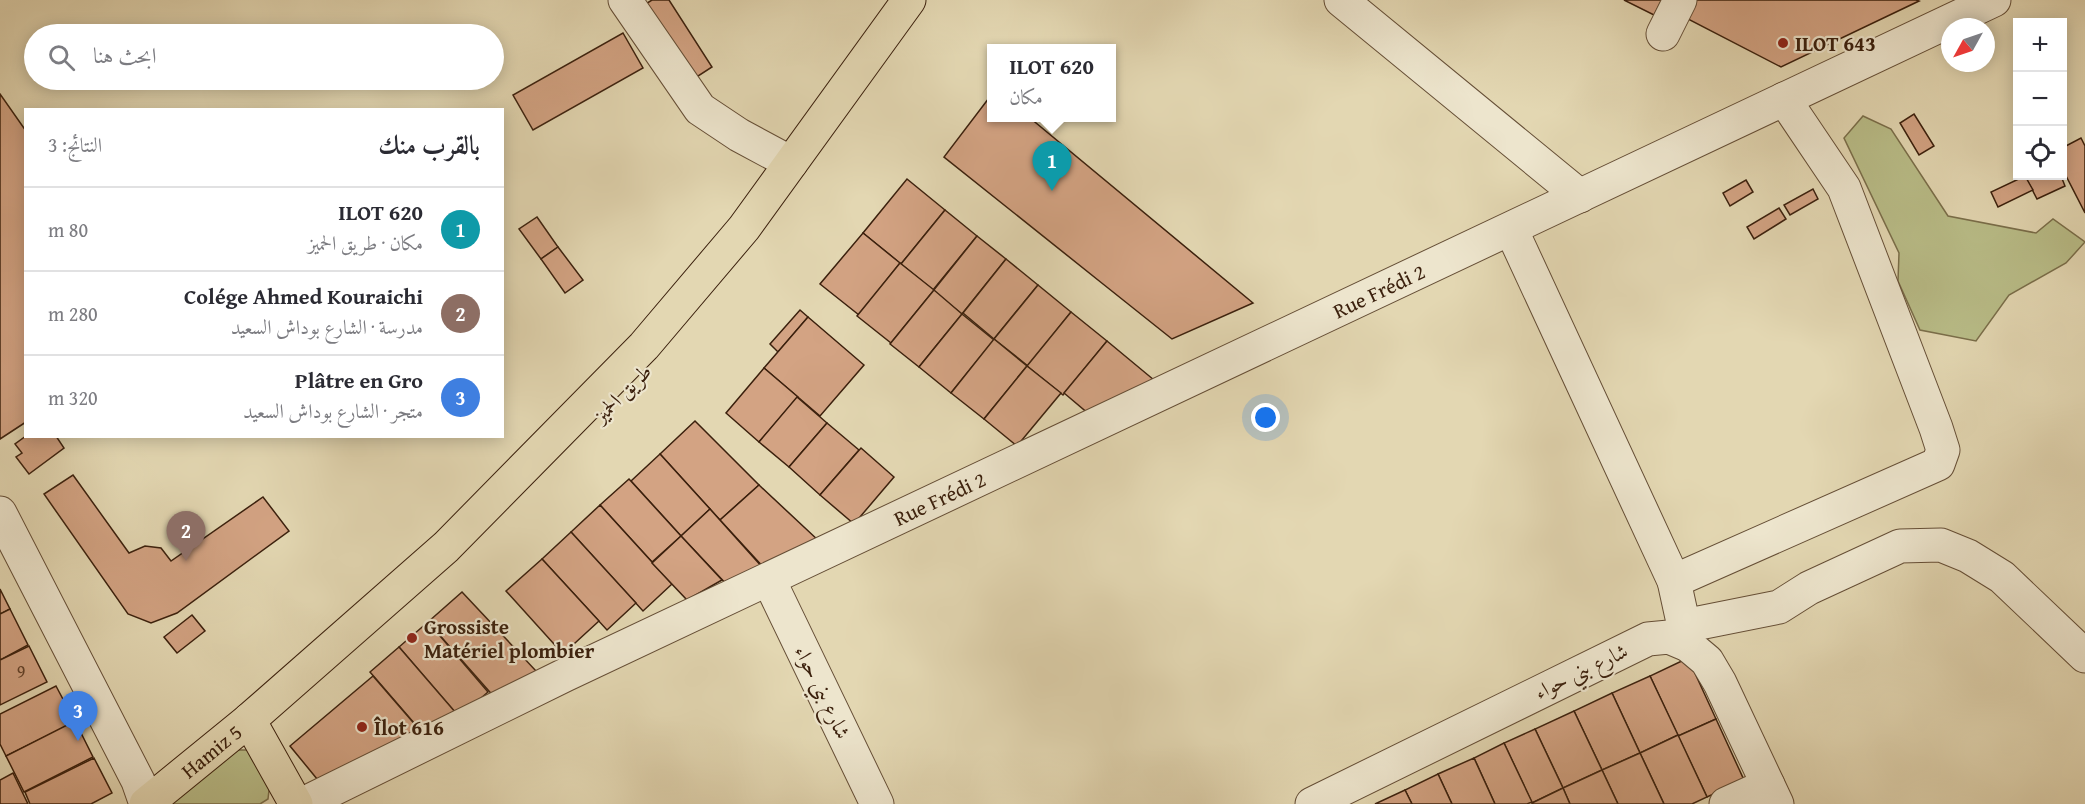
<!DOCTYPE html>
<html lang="ar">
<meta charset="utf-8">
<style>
body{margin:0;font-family:"Gentium Book Plus",Amiri,serif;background:#f2f2f3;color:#2b2b33;direction:rtl}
.controls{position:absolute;right:18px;top:18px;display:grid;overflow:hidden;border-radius:0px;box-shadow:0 3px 15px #0003}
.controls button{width:54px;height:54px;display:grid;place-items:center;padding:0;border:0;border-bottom:2px solid #e1e1e2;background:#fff;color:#2b2b33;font:30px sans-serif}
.compass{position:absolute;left:1941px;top:18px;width:54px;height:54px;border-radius:50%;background:#fff;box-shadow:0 3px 15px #0003;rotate:230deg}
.you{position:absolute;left:1266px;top:418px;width:21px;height:21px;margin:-15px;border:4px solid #fff;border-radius:50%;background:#1a73e8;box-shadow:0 0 0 9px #1a73e833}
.badge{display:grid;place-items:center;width:39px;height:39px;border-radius:50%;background:#8f2418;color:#fff;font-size:20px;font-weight:700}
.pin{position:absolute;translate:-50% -50px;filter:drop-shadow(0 2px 3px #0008)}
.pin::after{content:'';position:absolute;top:32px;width:21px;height:18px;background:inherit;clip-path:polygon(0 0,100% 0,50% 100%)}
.popup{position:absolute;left:987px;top:44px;width:129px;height:78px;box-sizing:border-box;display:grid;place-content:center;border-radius:0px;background:#fff;filter:drop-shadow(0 2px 4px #0005);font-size:20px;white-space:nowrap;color:#7c7c81}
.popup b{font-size:22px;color:#2b2b33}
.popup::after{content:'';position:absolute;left:50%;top:100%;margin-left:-12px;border:12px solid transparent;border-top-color:#fff}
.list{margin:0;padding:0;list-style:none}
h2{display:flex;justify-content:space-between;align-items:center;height:78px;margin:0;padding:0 24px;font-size:26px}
h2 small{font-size:20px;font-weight:400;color:#7c7c81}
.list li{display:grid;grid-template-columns:39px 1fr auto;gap:18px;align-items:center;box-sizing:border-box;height:84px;padding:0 24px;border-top:2px solid #e1e1e2}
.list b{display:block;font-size:22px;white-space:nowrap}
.list p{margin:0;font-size:20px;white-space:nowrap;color:#7c7c81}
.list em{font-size:20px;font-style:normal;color:#7c7c81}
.icon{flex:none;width:33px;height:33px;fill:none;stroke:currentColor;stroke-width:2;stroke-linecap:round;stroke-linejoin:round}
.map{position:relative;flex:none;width:2085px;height:804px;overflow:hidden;direction:ltr}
.search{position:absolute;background:#fff;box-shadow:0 3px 15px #0003;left:24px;top:24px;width:480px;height:66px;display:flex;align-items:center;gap:15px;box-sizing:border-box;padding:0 21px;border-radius:33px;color:#7c7c81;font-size:22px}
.panel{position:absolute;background:#fff;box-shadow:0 3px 15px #0003;left:24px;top:108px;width:480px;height:330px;border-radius:0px;direction:rtl}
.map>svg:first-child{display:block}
</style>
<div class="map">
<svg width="2085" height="804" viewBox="0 0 2085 804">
<rect width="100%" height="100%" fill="#e3d7b2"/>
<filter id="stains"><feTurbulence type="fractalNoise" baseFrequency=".00333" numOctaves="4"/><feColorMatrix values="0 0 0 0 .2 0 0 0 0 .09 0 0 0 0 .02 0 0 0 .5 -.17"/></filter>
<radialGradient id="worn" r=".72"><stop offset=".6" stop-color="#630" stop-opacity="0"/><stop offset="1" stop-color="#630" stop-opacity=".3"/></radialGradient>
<!-- green -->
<g fill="#b9bd88" stroke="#7a6e4a" stroke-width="1.5">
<polygon points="1863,116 1891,129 1948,216 2036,233 2053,219 2085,242 2066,263 2009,295 1976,341 1920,330 1898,281 1899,253 1844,138"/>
<polygon points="233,750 253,750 270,781 268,799 260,804 168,804"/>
</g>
<!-- building -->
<g fill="#d3a383" stroke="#3b200d" stroke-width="1.5">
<polygon points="652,0 669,0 712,67 692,80 644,5"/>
<polygon points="1624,0 1662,0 1654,15"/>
<polygon points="1695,0 1916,0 1919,1 1781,67 1686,18"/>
<polygon points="623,33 643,68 533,130 513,95"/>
<polygon points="0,94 26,131 26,422 0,439"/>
<polygon points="992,94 992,118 1030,118 1253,303 1172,339 1103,284 944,157"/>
<polygon points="1914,114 1934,146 1919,155 1900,123"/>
<polygon points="2081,138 2085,146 2085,213 2062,168 2062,148"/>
<polygon points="2025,176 2061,176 2065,186 2037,199"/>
<polygon points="2025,176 2033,190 1998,207 1991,192"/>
<polygon points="907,179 945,210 901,264 863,233"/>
<polygon points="1746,180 1753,192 1730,206 1723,193"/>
<polygon points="1813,189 1818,199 1790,215 1784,205"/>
<polygon points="1779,208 1786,219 1754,239 1747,227"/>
<polygon points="945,210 977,236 933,290 901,264"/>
<polygon points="537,217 558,247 541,259 519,229"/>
<polygon points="863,233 900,263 859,315 820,284"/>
<polygon points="977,236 1006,259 962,314 933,291"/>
<polygon points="558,247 583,280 565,293 541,259"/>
<polygon points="1006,259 1038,285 994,339 963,313"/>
<polygon points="900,263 934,290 891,343 857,316"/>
<polygon points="1038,285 1071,312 1028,366 994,339"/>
<polygon points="934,290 962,314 919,367 890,344"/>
<polygon points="800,310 808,317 778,352 770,344"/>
<polygon points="1071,312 1107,341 1063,395 1027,366"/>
<polygon points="962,314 994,340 951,393 919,367"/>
<polygon points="808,317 864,365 820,416 764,368"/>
<polygon points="994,339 1027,366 984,419 951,393"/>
<polygon points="1107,341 1154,380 1089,414 1064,393"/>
<polygon points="1027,366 1061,393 1017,446 984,419"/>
<polygon points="764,368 798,397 759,442 726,413"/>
<polygon points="797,397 827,423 789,467 759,442"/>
<polygon points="695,421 759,485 720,520 660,454"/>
<polygon points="827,423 859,450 820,495 789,467"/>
<polygon points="26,436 56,436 64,448 29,474 16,457 22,453 15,444"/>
<polygon points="861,448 894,477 854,524 820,495"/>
<polygon points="660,454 710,509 681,536 631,481"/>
<polygon points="73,475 129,553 145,546 161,548 171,561 263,497 289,531 177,613 151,623 128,614 44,494"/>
<polygon points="629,479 681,536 652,562 600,505"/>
<polygon points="759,485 819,541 767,571 720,520"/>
<polygon points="600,505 672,584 643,611 571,532"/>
<polygon points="710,509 763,568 730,588 681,536"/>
<polygon points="571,532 636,603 607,630 542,559"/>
<polygon points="681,536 722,580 687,600 652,563"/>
<polygon points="542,559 599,621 563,654 506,591"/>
<polygon points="0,589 10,609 0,614"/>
<polygon points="462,592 537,672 496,699 428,622"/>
<polygon points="10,609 28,645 0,660 0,614"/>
<polygon points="192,615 205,631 177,653 164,637"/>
<polygon points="428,622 488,692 459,717 399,647"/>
<polygon points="29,646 47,682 0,705 0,660"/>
<polygon points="399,647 456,713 427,738 370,672"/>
<polygon points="1688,658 1716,719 1678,736 1650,676"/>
<polygon points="373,676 424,735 322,785 290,746"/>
<polygon points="1650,676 1678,735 1640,753 1612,693"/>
<polygon points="56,686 75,722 6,756 0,744 0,714"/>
<polygon points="1612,693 1640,753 1602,770 1574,711"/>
<polygon points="1574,711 1602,770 1563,788 1535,729"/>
<polygon points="1716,719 1744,780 1707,797 1678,736"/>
<polygon points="75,721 93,757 24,792 6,756"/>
<polygon points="1535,729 1563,788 1532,803 1504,743"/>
<polygon points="1678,735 1707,797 1692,804 1664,804 1640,753"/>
<polygon points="1504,743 1532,802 1527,804 1495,804 1474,758"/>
<polygon points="1640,753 1664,804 1618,804 1602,770"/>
<polygon points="94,758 112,793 91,804 30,804 25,792"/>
<polygon points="1474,758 1495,804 1452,804 1438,774"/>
<polygon points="1602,770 1618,804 1570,804 1563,788"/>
<polygon points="13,773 28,804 0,804 0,780"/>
<polygon points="1438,774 1452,804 1412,804 1405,790"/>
<polygon points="1563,788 1570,804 1533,804 1532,803"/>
<polygon points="1405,790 1412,804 1375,804"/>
</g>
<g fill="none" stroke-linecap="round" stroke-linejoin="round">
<!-- minor casing -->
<g stroke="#654e36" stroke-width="35">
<g id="minor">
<polyline points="625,0 700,109 739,135 791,163"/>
<polyline points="1341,0 1580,196"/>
<polyline points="1663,34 1680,0"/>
<polyline points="1511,229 1674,581 1688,645"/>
<polyline points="0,513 138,781 146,804"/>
<polyline points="769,580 877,804"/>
<polyline points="1674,581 1938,464 1943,450 1936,428 1844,188 1784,99"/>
<polyline points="1684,626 1779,607 1809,588 1900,546 1941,545 1968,556 2002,577 2085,656"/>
<path id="s1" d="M303,804L565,675L1994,0"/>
<polyline points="1312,804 1648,639 1669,637 1688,645 1707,661 1720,683 1777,804"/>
<polyline points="1726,804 1768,785"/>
</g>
</g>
<!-- major casing -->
<g stroke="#3b200d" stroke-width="35">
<g id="major">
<polyline points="249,720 296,804"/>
<path id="s2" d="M146,804L249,720L446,547L644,346L744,228L909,0"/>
</g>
</g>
<!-- minor -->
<use href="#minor" stroke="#ede5cd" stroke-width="33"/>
<!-- major -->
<use href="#major" stroke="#e3d7b2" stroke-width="33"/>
</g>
<!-- markers -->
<g fill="#8f2418" stroke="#ede5cd" stroke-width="2">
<circle cx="1783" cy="43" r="6"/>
<circle cx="412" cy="638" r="6"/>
<circle cx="362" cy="727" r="6"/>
</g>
<g text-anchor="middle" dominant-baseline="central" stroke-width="4.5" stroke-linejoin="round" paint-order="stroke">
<!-- number labels -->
<g font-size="18" fill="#61412a">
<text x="21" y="671">9</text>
</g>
<!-- poi labels -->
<g font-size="21" font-weight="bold" fill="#3b200d" stroke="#ede5cd" text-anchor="start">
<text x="1795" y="43">ILOT 643</text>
<text x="424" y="626">Grossiste<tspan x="424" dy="24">Matériel plombier</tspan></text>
<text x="374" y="727">Îlot 616</text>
</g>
<!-- street labels -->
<g font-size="21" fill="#3b200d" stroke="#ede5cd">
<text stroke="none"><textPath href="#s1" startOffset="1192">Rue Frédi 2</textPath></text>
<text transform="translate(622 393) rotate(-45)">طريق الحميز</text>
<text stroke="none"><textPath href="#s1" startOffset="706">Rue Frédi 2</textPath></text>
<text transform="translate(1581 671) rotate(-26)">شارع بني حواء</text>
<text transform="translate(823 692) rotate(64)">شارع بني حواء</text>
<text stroke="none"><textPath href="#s2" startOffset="84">Hamiz 5</textPath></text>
</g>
</g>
<rect width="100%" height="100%" filter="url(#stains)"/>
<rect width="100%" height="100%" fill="url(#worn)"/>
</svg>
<div class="controls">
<button>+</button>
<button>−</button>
<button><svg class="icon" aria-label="locate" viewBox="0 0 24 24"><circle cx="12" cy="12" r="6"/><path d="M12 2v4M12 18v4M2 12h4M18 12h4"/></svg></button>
</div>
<svg class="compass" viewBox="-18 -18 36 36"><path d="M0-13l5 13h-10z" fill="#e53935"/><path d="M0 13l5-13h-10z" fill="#7c7c81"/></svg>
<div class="you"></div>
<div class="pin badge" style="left:1052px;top:191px;background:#0f9aa8">1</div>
<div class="popup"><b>ILOT 620</b>مكان</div>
<div class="pin badge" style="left:186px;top:561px;background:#8d6e63">2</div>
<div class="pin badge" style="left:78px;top:741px;background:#3f7fe0">3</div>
<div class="search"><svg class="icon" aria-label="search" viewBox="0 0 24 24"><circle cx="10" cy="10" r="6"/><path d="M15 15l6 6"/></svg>ابحث هنا</div>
<section class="panel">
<h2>بالقرب منك<small>النتائج: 3</small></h2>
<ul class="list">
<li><span class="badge" style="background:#0f9aa8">1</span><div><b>ILOT 620</b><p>مكان · طريق الحميز</p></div><em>80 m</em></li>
<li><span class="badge" style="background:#8d6e63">2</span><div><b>Colége Ahmed Kouraichi</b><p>مدرسة · الشارع بوداش السعيد</p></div><em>280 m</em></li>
<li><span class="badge" style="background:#3f7fe0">3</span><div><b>Plâtre en Gro</b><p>متجر · الشارع بوداش السعيد</p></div><em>320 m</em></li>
</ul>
</section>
</div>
